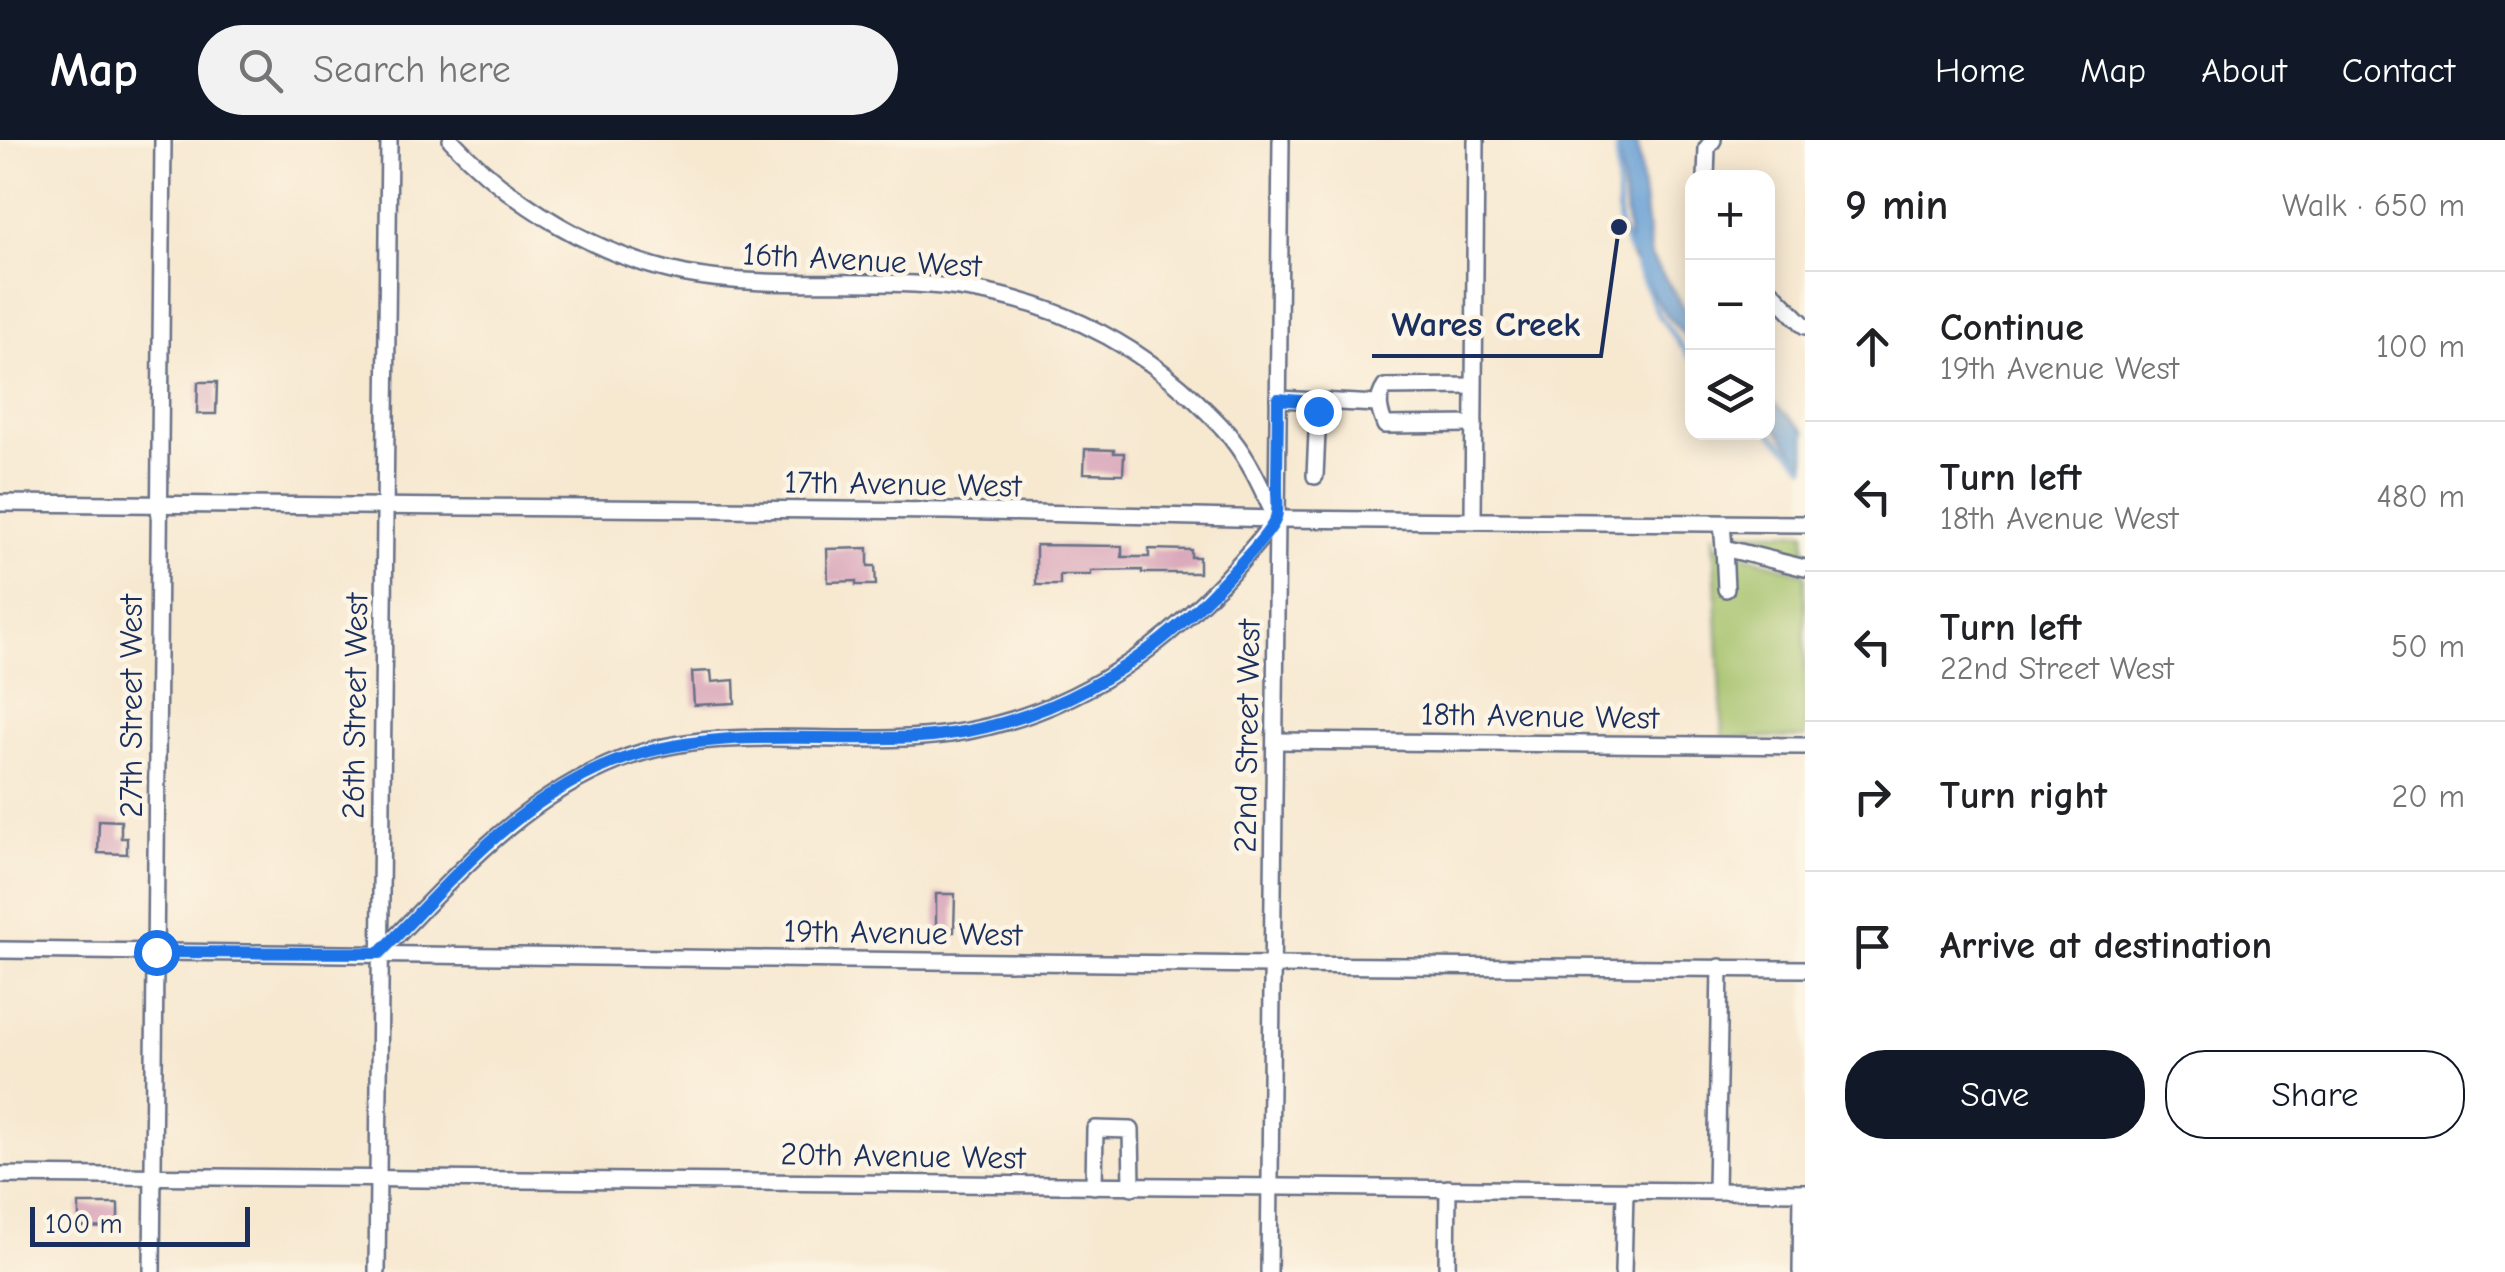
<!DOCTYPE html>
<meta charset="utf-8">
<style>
body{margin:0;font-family:"Comic Neue",sans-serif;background:#f2f2f2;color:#202124}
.controls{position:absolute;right:30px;top:30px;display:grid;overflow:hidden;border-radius:20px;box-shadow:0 5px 25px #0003}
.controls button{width:90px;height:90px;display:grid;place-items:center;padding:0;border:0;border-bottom:2px solid #e0e0e0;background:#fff;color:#202124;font:50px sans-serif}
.scale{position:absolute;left:30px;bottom:25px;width:220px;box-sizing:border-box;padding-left:10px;border:5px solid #1b2f5e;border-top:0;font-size:28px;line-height:35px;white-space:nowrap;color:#1b2f5e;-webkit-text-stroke:8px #fcf5e5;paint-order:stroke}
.stop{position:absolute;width:30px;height:30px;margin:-22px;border:8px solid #1a73e8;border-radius:50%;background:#fff}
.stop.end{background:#1a73e8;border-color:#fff;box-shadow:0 2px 10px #0008}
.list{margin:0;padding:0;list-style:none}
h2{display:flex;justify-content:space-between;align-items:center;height:130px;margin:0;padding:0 40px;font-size:42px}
h2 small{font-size:32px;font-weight:400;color:#757577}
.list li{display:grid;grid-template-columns:65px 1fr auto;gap:30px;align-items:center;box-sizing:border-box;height:150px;padding:0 40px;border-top:2px solid #e0e0e0}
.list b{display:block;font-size:38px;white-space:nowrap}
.list p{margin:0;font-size:32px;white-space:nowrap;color:#757577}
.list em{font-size:32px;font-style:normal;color:#757577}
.actions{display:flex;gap:20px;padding:30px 40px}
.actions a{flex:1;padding:22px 0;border:2px solid #111827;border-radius:40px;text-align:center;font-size:35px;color:#111827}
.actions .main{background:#111827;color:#fff}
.icon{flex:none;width:55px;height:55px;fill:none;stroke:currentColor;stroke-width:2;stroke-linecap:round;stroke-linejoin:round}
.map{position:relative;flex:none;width:1805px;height:1132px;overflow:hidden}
header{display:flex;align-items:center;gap:60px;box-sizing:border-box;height:140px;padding:0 50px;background:#111827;color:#fff}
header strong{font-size:48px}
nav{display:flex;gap:55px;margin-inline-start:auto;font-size:35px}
.search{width:700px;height:90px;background:#f2f2f2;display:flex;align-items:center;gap:25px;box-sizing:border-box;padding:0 35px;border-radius:55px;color:#757577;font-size:38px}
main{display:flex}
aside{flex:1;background:#fff}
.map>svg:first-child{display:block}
</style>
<header>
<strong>Map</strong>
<div class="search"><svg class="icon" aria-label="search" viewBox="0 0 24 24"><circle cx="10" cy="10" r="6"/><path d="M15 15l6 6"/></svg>Search here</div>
<nav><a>Home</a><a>Map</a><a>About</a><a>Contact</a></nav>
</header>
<main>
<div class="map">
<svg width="1805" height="1132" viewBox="0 0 1805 1132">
<rect width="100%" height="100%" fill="#fcf5e5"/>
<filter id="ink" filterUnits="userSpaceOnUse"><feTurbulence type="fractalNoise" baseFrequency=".01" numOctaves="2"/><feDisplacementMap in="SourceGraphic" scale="20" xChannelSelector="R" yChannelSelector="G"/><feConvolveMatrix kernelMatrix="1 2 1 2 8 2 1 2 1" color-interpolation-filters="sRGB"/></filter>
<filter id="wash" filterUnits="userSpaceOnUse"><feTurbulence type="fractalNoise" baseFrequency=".0048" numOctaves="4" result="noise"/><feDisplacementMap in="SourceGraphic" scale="40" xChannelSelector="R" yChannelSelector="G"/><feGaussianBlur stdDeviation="2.25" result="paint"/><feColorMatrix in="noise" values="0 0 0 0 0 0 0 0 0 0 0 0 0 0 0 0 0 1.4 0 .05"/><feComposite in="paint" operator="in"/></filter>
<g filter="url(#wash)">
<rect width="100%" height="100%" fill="#f7e8d0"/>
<!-- green -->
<g fill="#a2c068" stroke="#5e7863" stroke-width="2.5">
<polygon points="1713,392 1716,406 1805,434 1805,598 1723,597"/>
<polygon points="1730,392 1805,392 1805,416 1731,398"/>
</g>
<!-- water -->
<g fill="#669ed4" stroke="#406699" stroke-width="2.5">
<polygon points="1618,0 1637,0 1651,117 1692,179 1692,205 1662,169 1630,115"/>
<polygon points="1768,258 1805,291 1805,325 1768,278"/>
</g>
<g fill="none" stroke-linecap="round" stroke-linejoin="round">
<!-- stream -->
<g stroke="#669ed4" stroke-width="5">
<polyline points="1617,0 1619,87 1631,114"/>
<polyline points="1636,124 1658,174 1692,220"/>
<polyline points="1768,290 1805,326"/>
</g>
</g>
<g id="blocks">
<!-- building -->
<g fill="#d9a6ba">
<polygon points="198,242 217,242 216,274 197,274"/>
<polygon points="1085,309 1114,310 1114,313 1124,313 1123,334 1084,333"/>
<polygon points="1036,405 1122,406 1122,417 1149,417 1149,409 1191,410 1191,417 1199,417 1199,433 1142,433 1142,430 1091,431 1091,435 1060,435 1060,445 1036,445"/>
<polygon points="868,408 868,426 875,426 876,445 856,445 856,441 828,442 827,409"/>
<polygon points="711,531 712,542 734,540 735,563 694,565 692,532"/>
<polygon points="99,680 121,681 121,698 127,698 127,714 98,713"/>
<polygon points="936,754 955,754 954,792 936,793"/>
<polygon points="79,1064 118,1064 118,1088 79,1087"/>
</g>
</g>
</g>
<g filter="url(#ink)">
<use href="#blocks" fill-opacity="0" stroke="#687086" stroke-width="2.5"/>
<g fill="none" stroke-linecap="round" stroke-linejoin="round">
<!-- minor casing -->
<g stroke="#687086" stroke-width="20">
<g id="minor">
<polyline points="1706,38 1707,8 1713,0"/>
<polyline points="1768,148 1805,186"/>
<path d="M1473,246L1385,247C1376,260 1379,271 1385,285L1474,284"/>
<polyline points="1278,259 1378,264"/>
<polyline points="1315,336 1318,271 1322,263"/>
<polyline points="0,363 949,371 1276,379 1805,384"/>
<polyline points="1473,379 1476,0"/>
<polyline points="1722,384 1724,408 1805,428"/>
<polyline points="1724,408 1726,449"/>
<polyline points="1275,601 1805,606"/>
<polyline points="0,810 1272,825 1805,829"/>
<path d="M380,813C454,738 518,660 620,620C692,592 769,598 844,599C879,599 915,599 950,594C1091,573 1192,488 1276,379C1263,351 1251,323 1232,299C1222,285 1208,273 1195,260C1117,187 1021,149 914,144C837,140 761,148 686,134C598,117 512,65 451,0"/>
<polyline points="0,1035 1805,1052"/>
<polyline points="1094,1046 1095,989 1131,990 1132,1047"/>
<polyline points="1716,1051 1720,827"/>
<polyline points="152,1132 163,0"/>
<polyline points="377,1132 389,0"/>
<polyline points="1269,1132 1281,0"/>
<polyline points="1447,1132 1448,1048"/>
<polyline points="1623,1132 1625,1051"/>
<polyline points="1801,1132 1802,1052"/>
</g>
</g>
<!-- minor -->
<use href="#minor" stroke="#fff" stroke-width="15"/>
</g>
</g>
<g fill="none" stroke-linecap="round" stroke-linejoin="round" filter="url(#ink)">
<!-- route -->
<path stroke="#1a73e8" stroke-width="12" d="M156,812L380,813C453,739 523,652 626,618C722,586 821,603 919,597C1040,590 1147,526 1227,438C1239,425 1269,395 1275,380C1279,372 1277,359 1277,350C1277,320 1278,290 1278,259L1322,263L1318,271"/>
</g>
<g text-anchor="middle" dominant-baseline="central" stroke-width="9" stroke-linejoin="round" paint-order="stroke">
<!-- street labels -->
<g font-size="32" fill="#1b2f5e" stroke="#fcf5e5">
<text transform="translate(862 120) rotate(3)">16th Avenue West</text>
<text transform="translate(903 344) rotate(1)">17th Avenue West</text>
<text transform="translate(131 566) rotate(-90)">27th Street West</text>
<text transform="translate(355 566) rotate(-89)">26th Street West</text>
<text transform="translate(1540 576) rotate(1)">18th Avenue West</text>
<text transform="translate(1247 596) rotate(-89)">22nd Street West</text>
<text transform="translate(903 793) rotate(1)">19th Avenue West</text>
<text transform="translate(903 1016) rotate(1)">20th Avenue West</text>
</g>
</g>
<!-- callouts -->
<path fill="none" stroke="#1b2f5e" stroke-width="4" d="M1619 87L1601 216H1372"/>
<circle fill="#1b2f5e" stroke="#fcf5e5" stroke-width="4" cx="1619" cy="87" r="10"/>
<g font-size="35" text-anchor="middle" font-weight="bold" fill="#1b2f5e" stroke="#fcf5e5" stroke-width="9" stroke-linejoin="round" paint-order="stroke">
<text x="1486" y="196">Wares Creek</text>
</g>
</svg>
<div class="controls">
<button>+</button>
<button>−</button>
<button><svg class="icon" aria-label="layers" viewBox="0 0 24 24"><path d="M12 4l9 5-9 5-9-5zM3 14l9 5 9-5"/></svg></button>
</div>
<div class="scale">100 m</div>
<div class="stop" style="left:156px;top:812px"></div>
<div class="stop end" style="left:1318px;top:271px"></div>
</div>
<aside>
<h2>9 min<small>Walk · 650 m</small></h2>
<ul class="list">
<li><svg class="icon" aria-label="ahead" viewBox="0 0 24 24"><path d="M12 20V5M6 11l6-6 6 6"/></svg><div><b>Continue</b><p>19th Avenue West</p></div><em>100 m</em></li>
<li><svg class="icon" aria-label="left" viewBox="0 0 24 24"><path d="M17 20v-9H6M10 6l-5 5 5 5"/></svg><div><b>Turn left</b><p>18th Avenue West</p></div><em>480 m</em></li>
<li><svg class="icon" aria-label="left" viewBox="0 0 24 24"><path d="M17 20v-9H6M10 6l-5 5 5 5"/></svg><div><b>Turn left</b><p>22nd Street West</p></div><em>50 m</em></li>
<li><svg class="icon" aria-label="right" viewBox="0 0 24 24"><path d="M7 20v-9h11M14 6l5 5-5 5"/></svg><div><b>Turn right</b></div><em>20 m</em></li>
<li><svg class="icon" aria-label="arrive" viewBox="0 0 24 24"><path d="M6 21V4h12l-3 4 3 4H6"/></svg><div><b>Arrive at destination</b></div></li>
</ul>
<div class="actions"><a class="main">Save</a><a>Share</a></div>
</aside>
</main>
